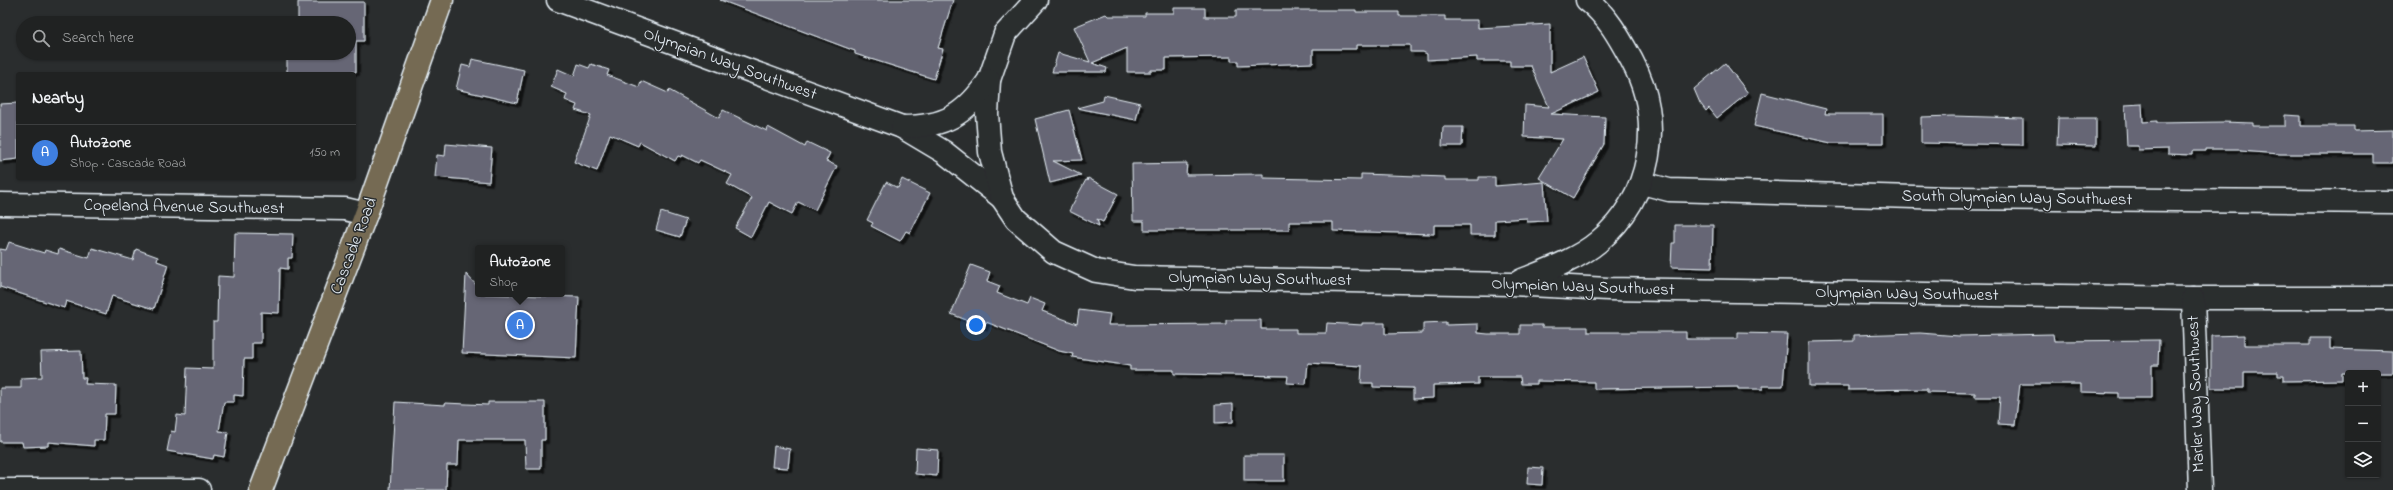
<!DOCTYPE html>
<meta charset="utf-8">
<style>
body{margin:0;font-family:"Indie Flower",sans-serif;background:#2d2f2f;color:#f1f3f6}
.controls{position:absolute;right:12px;bottom:12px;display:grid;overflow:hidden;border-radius:4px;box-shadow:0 1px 3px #0004}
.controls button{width:36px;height:36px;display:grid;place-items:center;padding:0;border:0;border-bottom:1px solid #3d3f40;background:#202222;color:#f1f3f6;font:20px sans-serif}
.you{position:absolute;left:976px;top:325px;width:14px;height:14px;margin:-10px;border:3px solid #fff;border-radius:50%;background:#1a73e8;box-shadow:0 0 0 6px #1a73e833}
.badge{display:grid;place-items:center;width:26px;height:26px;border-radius:50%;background:#ff9aa2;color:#fff;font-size:13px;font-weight:700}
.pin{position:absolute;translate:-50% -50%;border:2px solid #fff;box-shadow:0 1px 4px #0006}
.popup{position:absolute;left:475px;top:245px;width:90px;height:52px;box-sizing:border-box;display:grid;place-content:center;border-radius:4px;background:#202222;filter:drop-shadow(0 1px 3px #0005);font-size:13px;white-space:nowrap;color:#a2a4a5}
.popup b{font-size:15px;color:#f1f3f6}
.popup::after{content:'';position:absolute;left:50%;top:100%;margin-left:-8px;border:8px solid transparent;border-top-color:#202222}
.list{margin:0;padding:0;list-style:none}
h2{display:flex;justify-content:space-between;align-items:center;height:52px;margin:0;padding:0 16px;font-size:17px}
h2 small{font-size:13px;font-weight:400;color:#a2a4a5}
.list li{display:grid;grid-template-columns:26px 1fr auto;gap:12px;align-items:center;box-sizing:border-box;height:56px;padding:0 16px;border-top:1px solid #3d3f40}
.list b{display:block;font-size:15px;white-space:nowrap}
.list p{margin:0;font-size:13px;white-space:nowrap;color:#a2a4a5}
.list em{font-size:13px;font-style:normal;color:#a2a4a5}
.icon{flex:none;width:22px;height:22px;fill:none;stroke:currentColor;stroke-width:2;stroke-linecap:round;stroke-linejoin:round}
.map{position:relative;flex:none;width:2393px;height:490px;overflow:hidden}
.search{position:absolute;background:#202222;box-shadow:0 1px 3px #0004;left:16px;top:16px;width:340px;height:44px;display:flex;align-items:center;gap:10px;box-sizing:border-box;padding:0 14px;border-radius:22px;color:#a2a4a5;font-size:15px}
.panel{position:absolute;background:#202222;box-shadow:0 1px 3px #0004;left:16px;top:72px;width:340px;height:108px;border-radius:4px}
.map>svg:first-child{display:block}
</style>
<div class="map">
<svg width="2393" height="490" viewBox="0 0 2393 490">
<defs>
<filter id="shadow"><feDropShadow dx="3.5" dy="3.5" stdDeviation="0" flood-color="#0009"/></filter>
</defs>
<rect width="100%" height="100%" fill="#2a2d2e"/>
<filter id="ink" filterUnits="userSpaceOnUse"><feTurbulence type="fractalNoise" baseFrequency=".025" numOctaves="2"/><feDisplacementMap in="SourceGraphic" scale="8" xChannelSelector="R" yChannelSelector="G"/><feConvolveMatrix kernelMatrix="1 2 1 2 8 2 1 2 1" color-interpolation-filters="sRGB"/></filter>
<g filter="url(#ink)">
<!-- building -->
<g fill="#666675" stroke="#e8f1f8" filter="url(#shadow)">
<polygon points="720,0 953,0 938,48 943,49 934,79 855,54 855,51"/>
<polygon points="298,2 364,2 364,41 356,41 356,72 350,72 350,74 287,74 287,53 349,53 349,23 295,23 298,21"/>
<polygon points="1174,8 1205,8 1205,17 1236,17 1236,10 1356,10 1356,12 1399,12 1399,16 1445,16 1445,20 1478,20 1478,28 1550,24 1550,72 1583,57 1599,92 1551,114 1605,117 1604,144 1573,198 1539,178 1563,139 1524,137 1525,105 1549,107 1531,66 1510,66 1510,61 1477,61 1477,57 1427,60 1427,54 1423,52 1410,52 1410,45 1356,45 1356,49 1313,49 1313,63 1238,66 1238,61 1231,61 1231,57 1166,58 1166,70 1151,70 1151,72 1127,72 1127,48 1092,63 1107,68 1106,72 1052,72 1058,53 1090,62 1074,27 1106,14 1108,16 1145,16 1145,13 1174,13"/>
<polygon points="472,59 524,70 517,103 456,89 462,65 470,67"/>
<polygon points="1725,63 1748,93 1717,118 1709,108 1706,111 1700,103 1694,89"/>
<polygon points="578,64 589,68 591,64 609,70 607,75 639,87 641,81 668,93 669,90 719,118 723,110 767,131 768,127 805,147 807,142 830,153 826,161 837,166 815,210 798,202 792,214 769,202 751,237 735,228 752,198 727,184 732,175 700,160 698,163 682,155 681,157 678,156 675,161 640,142 638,146 610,134 597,171 574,162 591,115 575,110 577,105 565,100 567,94 551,87 558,69 574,76"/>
<polygon points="1762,93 1826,109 1825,114 1883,114 1883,143 1831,143 1754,126"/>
<polygon points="1104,95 1140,103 1136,120 1077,108 1103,101"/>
<polygon points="18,103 18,159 0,161 0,104"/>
<polygon points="2142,104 2143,122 2157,121 2157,123 2223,122 2253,123 2253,126 2285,126 2285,115 2301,116 2301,126 2354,126 2354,131 2393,130 2393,163 2373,163 2373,154 2280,154 2240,151 2240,149 2205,149 2205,151 2192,151 2192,155 2168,154 2168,149 2138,150 2138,146 2127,146 2125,105"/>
<polygon points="1069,110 1082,160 1053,161 1081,175 1050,183 1035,119"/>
<polygon points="1952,116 2023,118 2023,145 1921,143 1921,117"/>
<polygon points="2058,118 2096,118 2096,146 2057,145"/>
<polygon points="1443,127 1463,127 1462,146 1442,146"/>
<polygon points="446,144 492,148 489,182 435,177 437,155 445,156"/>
<polygon points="1187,163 1186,175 1263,174 1263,178 1361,180 1361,174 1445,177 1445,180 1479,180 1479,177 1495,177 1495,186 1544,182 1547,221 1527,222 1527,218 1495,220 1495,235 1470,235 1470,225 1434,225 1434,234 1333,231 1333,222 1289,222 1289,230 1144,230 1144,221 1133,221 1132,164"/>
<polygon points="1087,178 1087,181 1088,178 1118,194 1103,222 1097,219 1099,226 1069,211"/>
<polygon points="902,179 930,193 910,233 906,231 900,241 871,226 873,223 867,220 886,182 898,188"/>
<polygon points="661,212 686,220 680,237 656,230"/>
<polygon points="1675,225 1713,225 1712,268 1671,267 1672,243 1675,243"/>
<polygon points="235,233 293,234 292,258 288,258 288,269 280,268 279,313 261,312 261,343 252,343 252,359 244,359 243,396 234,395 234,402 224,402 219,431 228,432 224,457 214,455 213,459 167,451 171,431 175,432 177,415 185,416 187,368 213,369 213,322 217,322 218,276 234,277"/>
<polygon points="9,242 44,253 45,250 58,254 59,249 89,258 92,248 133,260 136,249 158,257 157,261 168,265 154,309 112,296 106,314 66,301 64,308 58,306 0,287 0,249 6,250"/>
<polygon points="971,265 990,272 987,281 1000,286 997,293 1027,305 1030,298 1045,304 1042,311 1077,324 1079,310 1110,314 1108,325 1226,324 1226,320 1261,320 1261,329 1296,329 1296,333 1326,333 1327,323 1362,325 1362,323 1385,323 1385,334 1423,333 1423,323 1446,322 1446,325 1478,324 1478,333 1488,334 1520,334 1520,325 1542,325 1542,327 1588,327 1588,332 1686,332 1686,339 1738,339 1738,333 1787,334 1783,386 1763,386 1763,389 1738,389 1738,387 1594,389 1594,382 1537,381 1537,384 1521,384 1520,377 1478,377 1478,384 1433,385 1433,398 1413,399 1413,388 1373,387 1373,383 1361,383 1362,366 1308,363 1306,384 1287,383 1288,376 1174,374 1174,370 1130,370 1130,366 1072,357 1073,354 1059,351 986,322 984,327 951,314"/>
<polygon points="466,274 478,287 478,294 579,297 576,358 462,353"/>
<polygon points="1920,333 1959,336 2053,334 2054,341 2159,340 2158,365 2152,365 2152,398 2119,398 2119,393 2080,392 2080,384 2020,384 2015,425 1998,424 2000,397 1975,397 1975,393 1927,392 1927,389 1848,390 1848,386 1809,386 1809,342 1854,341 1854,335"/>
<polygon points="2244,335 2244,345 2310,345 2310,338 2330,338 2330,349 2393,351 2393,373 2342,373 2342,380 2284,381 2284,376 2278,376 2278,372 2244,372 2244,388 2211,388 2211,336"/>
<polygon points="81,351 82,378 86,378 85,384 116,385 115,414 105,414 104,440 94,440 94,446 48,442 48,446 23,447 22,442 0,442 0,388 21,388 21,378 42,377 41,352"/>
<polygon points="395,402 445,405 445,403 488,405 488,402 545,402 545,440 541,440 541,469 526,469 525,440 459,440 458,465 447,465 446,490 390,490"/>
<polygon points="1233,404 1233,422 1215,423 1215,405"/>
<polygon points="774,446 790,449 788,468 772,467"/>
<polygon points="916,448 938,450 937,476 915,474"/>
<rect x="1244" y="455" width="40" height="26"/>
<polygon points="1528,467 1543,468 1542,485 1527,484"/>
</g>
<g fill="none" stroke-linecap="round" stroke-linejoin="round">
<!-- minor casing -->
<g stroke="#e8f1f8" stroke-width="25">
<g id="minor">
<polyline points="558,0 902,127 944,152 1002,198"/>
<polyline points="1036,0 1005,34 989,80 987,114 990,152 1002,198 1016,219 1054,252 1096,271 1134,277 1512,284 1608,289 2193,298 2393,298"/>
<path d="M902,127C945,127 965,115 989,80"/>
<polyline points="1642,183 1669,190 1950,198 2393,202"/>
<polyline points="0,204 345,209 366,214"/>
<path d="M1520,281C1545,271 1578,259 1598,242C1652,197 1665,122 1632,61C1620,39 1608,16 1587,0"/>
<polyline points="2193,298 2200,490"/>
<polyline points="0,490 199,490"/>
</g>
</g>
<!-- major casing -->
<g stroke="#e8f1f8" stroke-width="25">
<polyline id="major" points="261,490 366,214 442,0"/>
</g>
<!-- minor -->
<use href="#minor" stroke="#2a2d2e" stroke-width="22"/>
<!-- major -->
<use href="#major" stroke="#746b52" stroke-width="22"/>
</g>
</g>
<g text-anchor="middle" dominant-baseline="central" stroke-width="3" stroke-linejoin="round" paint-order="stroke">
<!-- street labels -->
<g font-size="17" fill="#e8f1f8" stroke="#2a2d2e">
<text transform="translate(730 64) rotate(20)">Olympian Way Southwest</text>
<text transform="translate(2017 198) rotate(1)">South Olympian Way Southwest</text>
<text transform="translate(184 207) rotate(1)">Copeland Avenue Southwest</text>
<text transform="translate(354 246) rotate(-69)">Cascade Road</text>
<text transform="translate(1260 279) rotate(1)">Olympian Way Southwest</text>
<text transform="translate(1583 287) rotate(2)">Olympian Way Southwest</text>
<text transform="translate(1907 294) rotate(1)">Olympian Way Southwest</text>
<text transform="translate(2196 394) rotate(-92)">Marler Way Southwest</text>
</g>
</g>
</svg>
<div class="controls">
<button>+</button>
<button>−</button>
<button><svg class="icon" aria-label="layers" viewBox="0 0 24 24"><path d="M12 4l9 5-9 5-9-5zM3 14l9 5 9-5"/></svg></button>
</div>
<div class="you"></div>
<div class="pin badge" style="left:520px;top:325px;background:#3f7fe0">A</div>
<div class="popup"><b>AutoZone</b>Shop</div>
<div class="search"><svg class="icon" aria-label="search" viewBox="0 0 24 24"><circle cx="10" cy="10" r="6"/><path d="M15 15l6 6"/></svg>Search here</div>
<section class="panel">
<h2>Nearby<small></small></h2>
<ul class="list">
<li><span class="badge" style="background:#3f7fe0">A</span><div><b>AutoZone</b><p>Shop · Cascade Road</p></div><em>150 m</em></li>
</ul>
</section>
</div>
